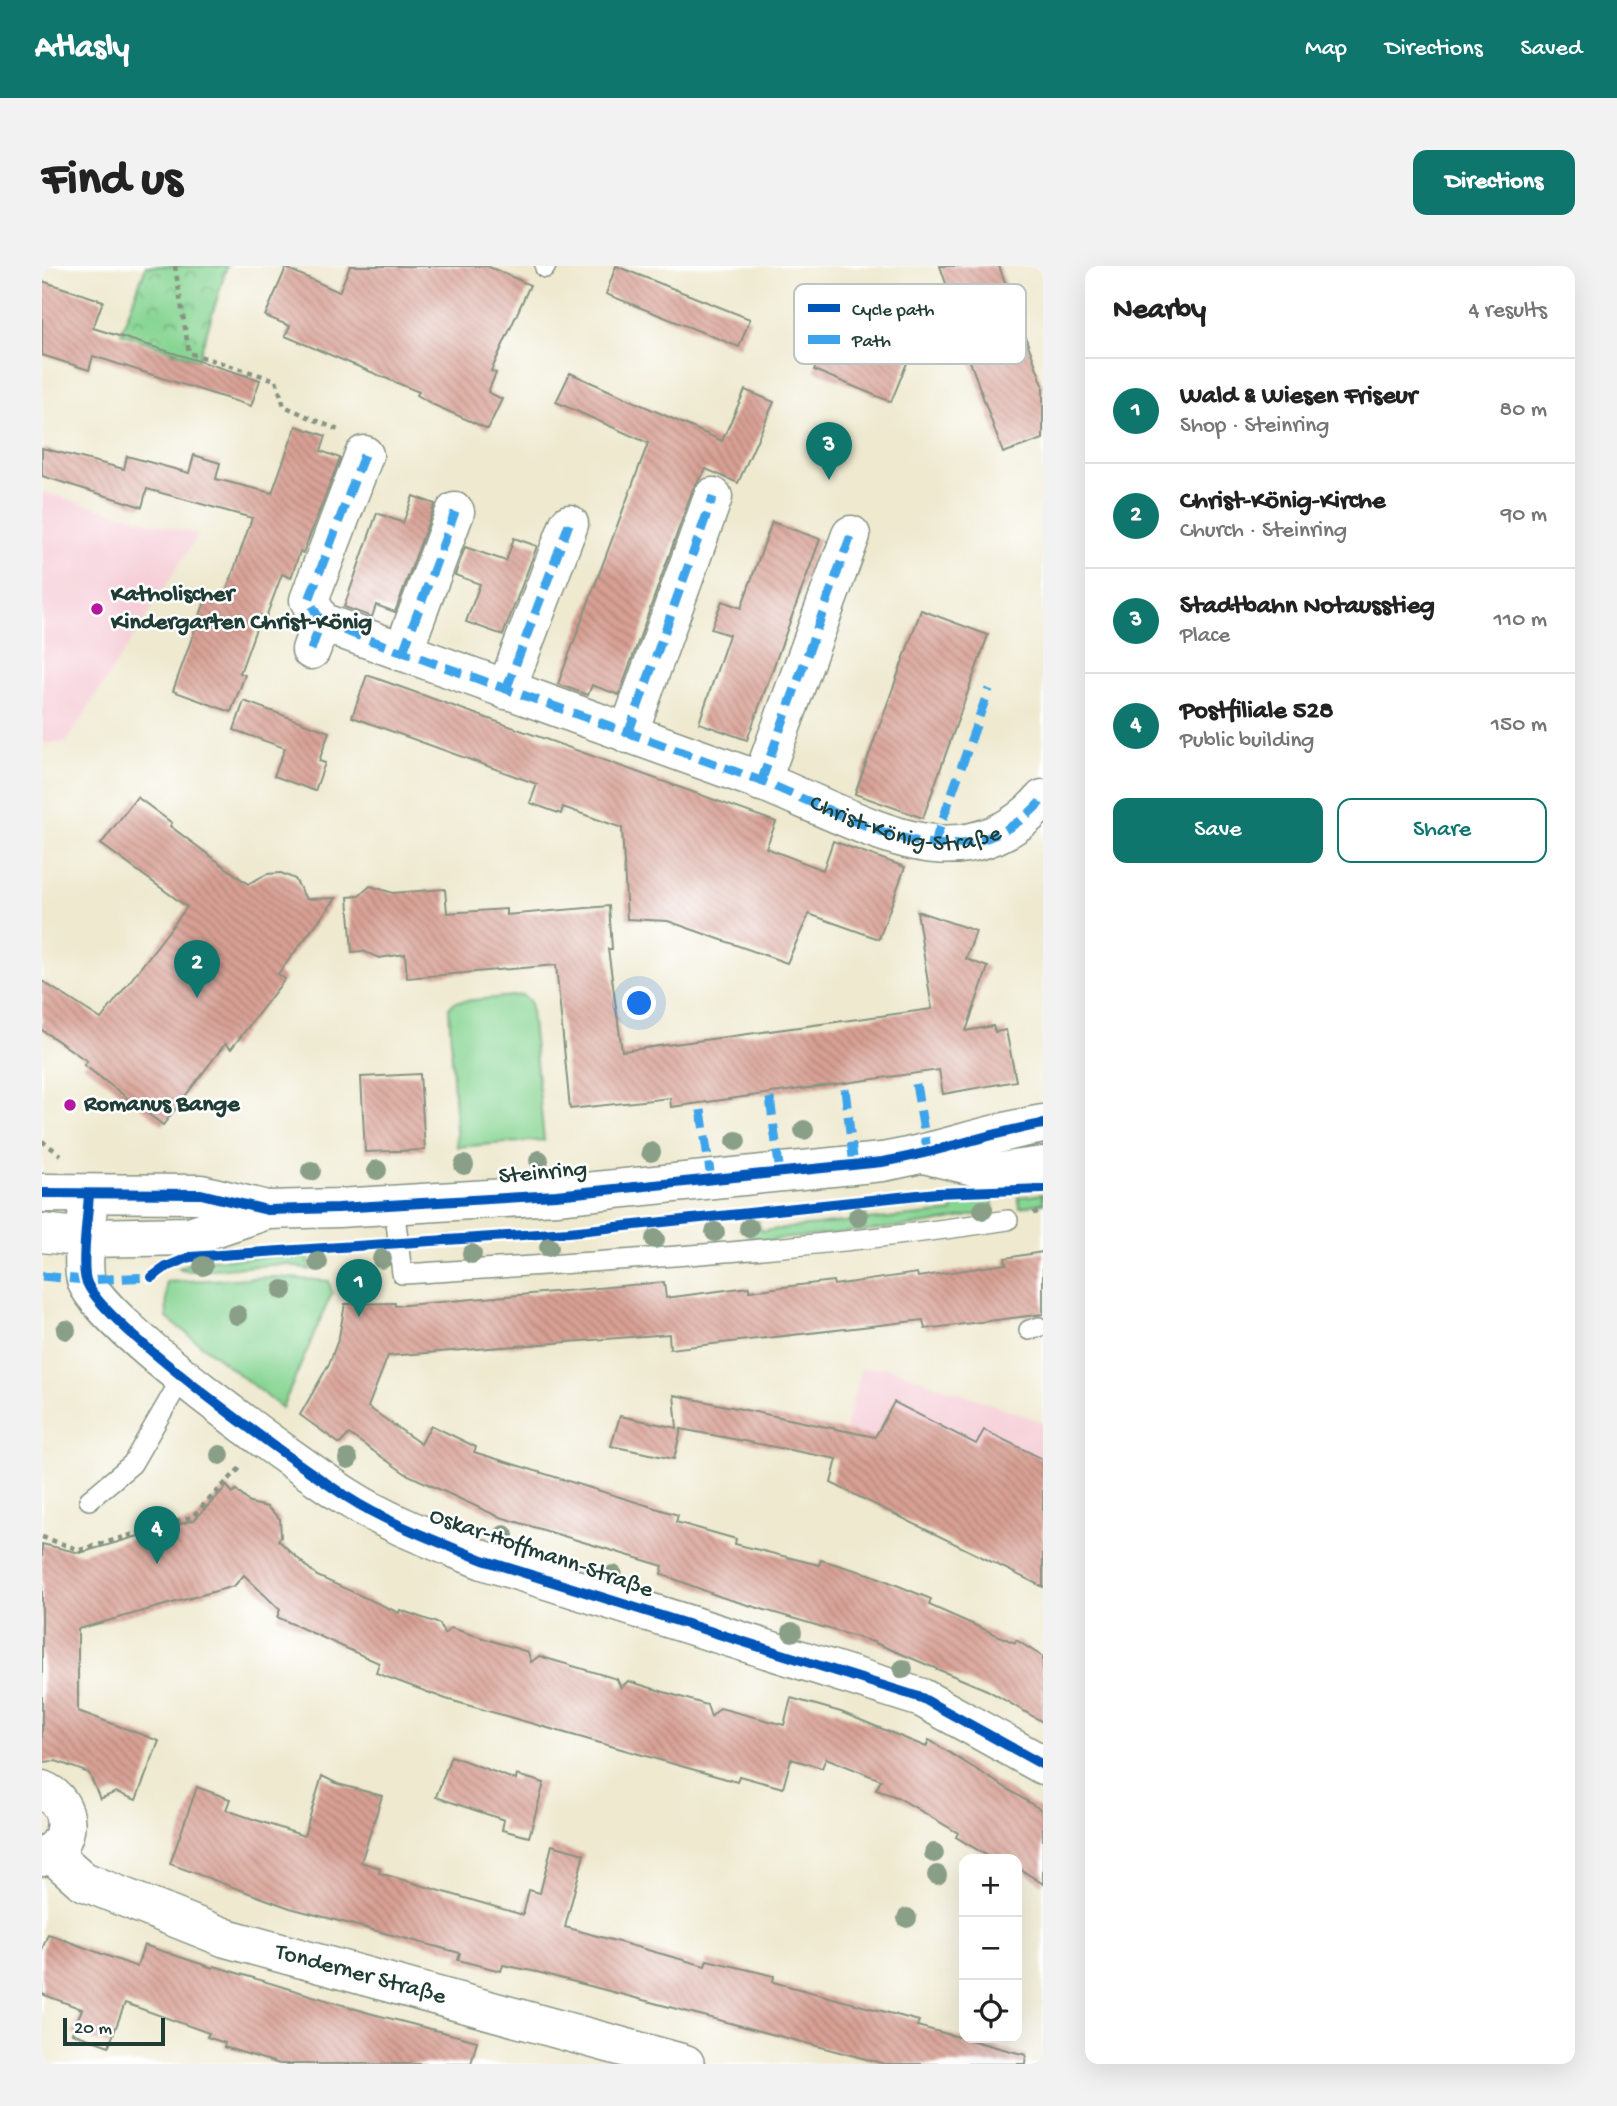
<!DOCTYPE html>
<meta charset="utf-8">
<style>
body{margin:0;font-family:"Gochi Hand",sans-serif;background:#f2f2f2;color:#222}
.controls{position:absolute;right:21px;bottom:21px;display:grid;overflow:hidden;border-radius:14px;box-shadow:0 7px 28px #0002}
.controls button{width:63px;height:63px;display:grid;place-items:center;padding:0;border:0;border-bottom:2px solid #e0e0e0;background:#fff;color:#222;font:35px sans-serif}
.scale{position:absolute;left:21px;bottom:18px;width:102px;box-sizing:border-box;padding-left:7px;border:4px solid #1f3d34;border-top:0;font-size:19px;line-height:24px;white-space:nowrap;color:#1f3d34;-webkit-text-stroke:5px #fff;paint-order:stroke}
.you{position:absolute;left:598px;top:738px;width:24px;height:24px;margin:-18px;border:5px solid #fff;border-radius:50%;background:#1a73e8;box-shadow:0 0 0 10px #1a73e833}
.badge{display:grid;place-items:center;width:46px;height:46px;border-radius:50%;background:#0f766e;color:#fff;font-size:23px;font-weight:700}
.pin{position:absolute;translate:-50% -58px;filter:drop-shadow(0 2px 4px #0008)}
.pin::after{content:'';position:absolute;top:37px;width:24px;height:21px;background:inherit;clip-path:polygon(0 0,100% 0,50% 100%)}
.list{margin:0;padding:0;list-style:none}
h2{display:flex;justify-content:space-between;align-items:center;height:91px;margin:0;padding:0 28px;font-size:30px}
h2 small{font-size:23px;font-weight:400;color:#767676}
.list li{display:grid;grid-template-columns:46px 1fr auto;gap:21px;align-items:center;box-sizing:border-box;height:105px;padding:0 28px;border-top:2px solid #e0e0e0}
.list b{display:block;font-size:26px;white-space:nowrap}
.list p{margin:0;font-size:23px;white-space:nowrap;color:#767676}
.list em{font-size:23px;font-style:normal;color:#767676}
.actions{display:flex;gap:14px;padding:21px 28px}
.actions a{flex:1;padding:16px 0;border:2px solid #0f766e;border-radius:14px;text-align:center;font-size:24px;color:#0f766e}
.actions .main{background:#0f766e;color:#fff}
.icon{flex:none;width:38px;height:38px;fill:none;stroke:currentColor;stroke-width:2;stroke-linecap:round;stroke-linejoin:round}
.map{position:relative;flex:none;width:1001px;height:1798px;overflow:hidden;border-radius:14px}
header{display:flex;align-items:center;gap:42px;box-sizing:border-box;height:98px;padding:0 35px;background:#0f766e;color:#fff}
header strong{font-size:33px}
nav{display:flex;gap:38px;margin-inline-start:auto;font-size:24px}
.intro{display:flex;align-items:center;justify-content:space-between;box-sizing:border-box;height:168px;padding:0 42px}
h1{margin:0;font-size:49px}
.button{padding:18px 32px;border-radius:14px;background:#0f766e;color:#fff;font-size:24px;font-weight:700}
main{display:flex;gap:42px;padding:0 42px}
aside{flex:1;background:#fff;border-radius:14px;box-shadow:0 7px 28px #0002}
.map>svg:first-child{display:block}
</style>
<header>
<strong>Atlasly</strong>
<nav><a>Map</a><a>Directions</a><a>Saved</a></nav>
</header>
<div class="intro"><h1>Find us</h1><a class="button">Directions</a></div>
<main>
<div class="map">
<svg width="1001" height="1798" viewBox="0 0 1001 1798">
<defs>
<pattern id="park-crowns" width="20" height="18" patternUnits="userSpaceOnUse" patternTransform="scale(1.75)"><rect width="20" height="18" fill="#87d593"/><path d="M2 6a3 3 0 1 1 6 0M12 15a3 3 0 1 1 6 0" fill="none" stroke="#6eae79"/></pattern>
<pattern id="building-back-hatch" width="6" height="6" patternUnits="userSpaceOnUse" patternTransform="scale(1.75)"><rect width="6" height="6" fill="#d9a094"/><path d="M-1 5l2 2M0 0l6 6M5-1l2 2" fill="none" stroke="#af847a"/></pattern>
</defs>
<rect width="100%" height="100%" fill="#fff"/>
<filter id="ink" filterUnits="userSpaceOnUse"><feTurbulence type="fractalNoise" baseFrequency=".0143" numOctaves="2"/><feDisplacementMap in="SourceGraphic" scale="14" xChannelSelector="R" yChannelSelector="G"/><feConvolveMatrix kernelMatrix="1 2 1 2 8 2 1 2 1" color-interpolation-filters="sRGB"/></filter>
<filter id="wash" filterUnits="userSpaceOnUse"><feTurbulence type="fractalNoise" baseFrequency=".00686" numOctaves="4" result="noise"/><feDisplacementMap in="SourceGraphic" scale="28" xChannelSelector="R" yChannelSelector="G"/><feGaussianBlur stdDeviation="1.57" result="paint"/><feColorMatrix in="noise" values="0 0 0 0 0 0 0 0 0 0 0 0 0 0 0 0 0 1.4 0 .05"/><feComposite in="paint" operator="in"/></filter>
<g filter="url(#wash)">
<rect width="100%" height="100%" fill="#eee9cf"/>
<!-- built -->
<g fill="#f6cfd8">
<polygon points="0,226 156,269 24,477 0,477"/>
<polygon points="844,1101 1001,1156 1001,1321 789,1217 819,1103"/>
</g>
<!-- green -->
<g fill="#87d593" stroke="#538964" stroke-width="2">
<polygon points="480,729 488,736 502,874 415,881 407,742 413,736"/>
<polygon points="1001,928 1001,937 978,941 976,931"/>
<polygon points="922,934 950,935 952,945 887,958 719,975 707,971 703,955 716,953 719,965 810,955 809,944 823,943 825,954 911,946 912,935"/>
<polygon points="266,988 268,1004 244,998 145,1005 137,1002 152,995"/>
<polygon points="233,1011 287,1015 290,1027 240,1142 125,1052 124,1016"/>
</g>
<!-- park -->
<polygon fill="url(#park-crowns)" stroke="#538964" stroke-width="2" points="104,0 185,0 156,94 79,67"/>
<g id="blocks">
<!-- building -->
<g fill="url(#building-back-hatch)">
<polygon points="308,0 445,0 488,19 449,105 454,107 446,126 460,133 446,163 392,139 375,129 377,126 243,70 248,60 223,50 244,2 297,26"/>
<polygon points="574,0 708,53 697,81 564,28"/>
<polygon points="898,0 957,0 1001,119 1001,173 961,187 910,45 913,44"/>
<polygon points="0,15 61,35 51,62 218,114 209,140 51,90 47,104 0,89"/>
<polygon points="799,38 876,70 849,136 772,104"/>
<polygon points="528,107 680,175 703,124 732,136 696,217 664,203 651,223 577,429 550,419 546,429 516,418 606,177 514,136"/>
<polygon points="254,160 284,170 279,185 298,192 261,287 258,285 249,312 240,308 224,351 219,349 198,407 203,409 189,446 131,425 165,330 181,335 210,252 105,223 100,241 0,210 0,182 82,203 85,190 147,207 152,189 178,197 174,213 230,227"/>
<polygon points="371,230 393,238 353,346 334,339 330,351 302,341 335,247 361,257"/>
<polygon points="730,256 778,273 705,474 657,457 687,369 669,363 680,335 699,342"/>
<polygon points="472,272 495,280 461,369 424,356 438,318 413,309 423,281 464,295"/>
<polygon points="879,344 946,369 881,552 813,528"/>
<polygon points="325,409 734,556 724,582 781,604 791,575 863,601 837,673 767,648 745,697 626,655 585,653 580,562 521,541 519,548 488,537 495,518 310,451"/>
<polygon points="202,435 287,466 277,495 283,497 273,525 232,510 243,482 192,464"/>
<polygon points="95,531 130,557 128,560 206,618 225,608 239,607 253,613 264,633 294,632 236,708 243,713 189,783 183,778 121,859 42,799 45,795 0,764 0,715 59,753 145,641 59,578"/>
<polygon points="328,620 351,627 403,623 405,647 464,643 464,649 567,640 570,683 566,683 580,785 890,743 875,645 934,665 924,693 946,701 924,765 951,760 953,766 964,764 974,815 901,828 897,804 629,841 628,832 528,843 514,699 365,712 363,688 337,692 321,685 310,686 306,631 317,630"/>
<polygon points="378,808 383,884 323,886 319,811"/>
<polygon points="1001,986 1001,1048 883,1063 881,1054 628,1083 627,1068 346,1090 326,1141 379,1178 389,1159 434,1181 432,1186 636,1249 634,1256 694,1273 693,1278 777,1299 779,1294 830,1309 889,1333 887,1339 973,1377 974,1374 1001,1391 1001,1456 945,1424 831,1376 679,1331 619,1308 621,1300 455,1250 364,1208 307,1168 298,1178 258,1149 287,1098 297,1071 303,1038 353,1037 353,1040 622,1016 624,1032 707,1021 707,1025 791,1015 792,1019 875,1007 876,1011 964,998 963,992"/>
<polygon points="632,1129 833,1171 852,1136 934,1178 942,1164 1001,1193 1001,1321 789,1217 795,1193 639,1163 632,1193 569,1180 578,1150 635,1162"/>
<polygon points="185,1220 191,1227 194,1224 208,1237 225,1241 238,1253 239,1271 236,1274 275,1310 357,1347 358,1344 398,1358 402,1368 409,1362 486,1386 489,1396 497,1390 575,1413 579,1422 586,1415 665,1439 669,1451 678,1442 742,1459 749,1432 799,1446 884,1481 887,1474 1001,1545 1001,1618 975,1601 975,1593 951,1593 914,1571 916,1567 855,1531 834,1524 839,1514 784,1492 780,1502 749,1493 741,1522 697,1510 695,1516 404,1433 334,1407 337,1397 235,1351 238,1344 202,1309 192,1320 36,1363 36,1445 117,1475 94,1534 74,1526 58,1533 47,1507 14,1495 0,1496 0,1278 38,1287 152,1254"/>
<polygon points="409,1490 474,1514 475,1509 502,1517 487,1571 460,1564 462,1554 394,1531"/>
<polygon points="280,1510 296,1518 340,1530 319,1596 338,1602 337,1607 481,1649 487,1624 498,1627 510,1579 542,1588 523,1661 663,1700 665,1694 732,1710 731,1716 877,1755 875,1760 984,1789 983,1798 843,1798 495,1706 461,1699 459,1705 416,1694 418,1687 248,1642 128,1598 155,1521 188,1533 184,1544 262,1570"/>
<polygon points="6,1668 95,1701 102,1679 171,1702 172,1700 327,1747 435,1775 429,1798 238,1798 182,1781 183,1777 165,1771 167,1767 83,1737 67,1780 30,1767 40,1743 0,1728 0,1684"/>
</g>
</g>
</g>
<g filter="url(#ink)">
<use href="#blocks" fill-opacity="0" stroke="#869382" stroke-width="2"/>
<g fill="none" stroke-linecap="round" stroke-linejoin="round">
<!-- service casing -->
<g stroke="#869382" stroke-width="22">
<g id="service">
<polyline points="503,2 504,0"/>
<path d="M352,939L360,1008C562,995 765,985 966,954"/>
<polyline points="987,1064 997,1061"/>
<polyline points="47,1234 90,1198 141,1110"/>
</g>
</g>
<!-- minor casing -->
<g stroke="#869382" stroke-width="41">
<g id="minor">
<polyline points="279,356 267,334 322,189"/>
<path d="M269,384L279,356C425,410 573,461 719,515C768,534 842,574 893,578C935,582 974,565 1001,533"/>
<polyline points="361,386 413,246"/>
<polyline points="464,424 527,258"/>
<polyline points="586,468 671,231"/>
<polyline points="719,516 809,269"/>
<path d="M47,928C46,947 39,998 44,1014C56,1057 260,1202 305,1231C347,1258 395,1275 441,1294L880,1432L1001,1499"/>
<path d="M0,1524C31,1536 32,1579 0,1591"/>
<path id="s1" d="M9,1587L41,1615L184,1672L643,1798"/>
</g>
</g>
<!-- tertiary casing -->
<g stroke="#869382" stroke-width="41">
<g id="tertiary">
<polyline points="886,889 957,906 1001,900"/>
<path d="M0,927L159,928L225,944L296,942L514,929L840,896C895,887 946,867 1001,858"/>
<polyline points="0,967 45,972 148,970 225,944"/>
</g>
</g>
<!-- path -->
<g stroke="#869382" stroke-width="4.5" stroke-dasharray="5 5" stroke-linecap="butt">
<polyline points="133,0 147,87 234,114 242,140 296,164"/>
<polyline points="0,875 19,889"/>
<polyline points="991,947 1001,945"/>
<polyline points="0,1271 38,1284 150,1251 199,1201"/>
</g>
<!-- service -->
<use href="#service" stroke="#fff" stroke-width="19"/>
<!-- minor -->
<use href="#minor" stroke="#fff" stroke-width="38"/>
<!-- tertiary -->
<use href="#tertiary" stroke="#fff" stroke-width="38"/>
<!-- quiet -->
<g stroke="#3da4eb" stroke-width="9" stroke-dasharray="18 9" stroke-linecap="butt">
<polyline points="279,356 267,334 322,189"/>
<path id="s2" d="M269,384L279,356C425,410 573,461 719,515C768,534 842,574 893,578C935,582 974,565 1001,533"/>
<polyline points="361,386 413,246"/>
<polyline points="464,424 527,258"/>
<polyline points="586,468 671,231"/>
<polyline points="719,516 809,269"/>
<polyline points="892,578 947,423"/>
<polyline points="874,818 886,889"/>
<polyline points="803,823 812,900"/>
<polyline points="728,832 738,907"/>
<polyline points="659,844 669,913"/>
<polyline points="0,1010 43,1014 110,1011"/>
</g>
<!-- cycleway casing -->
<g stroke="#fff" stroke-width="15">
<g id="cycleway">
<path d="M0,927L159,928L225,944L296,942L514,929L840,896C895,887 946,867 1001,858"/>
<path d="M47,928C46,947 39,998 44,1014C56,1057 260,1202 305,1231C347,1258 395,1275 441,1294L880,1432L1001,1499"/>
<polyline points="110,1011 124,1001 148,991 527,966 895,927 1001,923"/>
</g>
</g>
<!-- cycleway -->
<use href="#cycleway" stroke="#0057b8" stroke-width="10"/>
</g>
<!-- trees -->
<g fill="#8a9f87">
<circle cx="762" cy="864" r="10"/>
<circle cx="694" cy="875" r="10"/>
<circle cx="609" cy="886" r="10"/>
<circle cx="497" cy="894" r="10"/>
<circle cx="422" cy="899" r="10"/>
<circle cx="335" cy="904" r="10"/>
<circle cx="269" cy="905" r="10"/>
<circle cx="941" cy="944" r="10"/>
<circle cx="816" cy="951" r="10"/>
<circle cx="707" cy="962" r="10"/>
<circle cx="673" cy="966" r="10"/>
<circle cx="613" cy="973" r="10"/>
<circle cx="507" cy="981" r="10"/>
<circle cx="430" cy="988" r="10"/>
<circle cx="340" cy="993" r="10"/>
<circle cx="276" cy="996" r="10"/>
<circle cx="161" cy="1000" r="10"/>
<circle cx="241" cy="1024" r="10"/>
<circle cx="195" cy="1049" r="10"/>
<circle cx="24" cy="1064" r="10"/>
<circle cx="178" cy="1189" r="10"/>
<circle cx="306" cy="1193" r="10"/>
<circle cx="462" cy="1269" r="10"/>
<circle cx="571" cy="1309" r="10"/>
<circle cx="750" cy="1366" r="10"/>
<circle cx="861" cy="1403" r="10"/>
<circle cx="892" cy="1587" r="10"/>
<circle cx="895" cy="1609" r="10"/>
<circle cx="865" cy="1652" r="10"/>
</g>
</g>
<!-- markers -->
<g fill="#b5179e" stroke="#fff" stroke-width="2.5">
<circle cx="55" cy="343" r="7"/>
<circle cx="28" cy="839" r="7"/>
</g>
<g text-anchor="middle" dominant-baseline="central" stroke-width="5" stroke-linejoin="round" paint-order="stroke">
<!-- poi labels -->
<g font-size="24" font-weight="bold" fill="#1f3d34" stroke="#fff" text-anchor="start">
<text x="69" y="329">Katholischer<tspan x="69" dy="28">Kindergarten Christ-König</tspan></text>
<text x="42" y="839">Romanus Bange</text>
</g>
<!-- street labels -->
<g font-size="24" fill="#1f3d34" stroke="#fff">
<text stroke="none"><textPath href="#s2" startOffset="651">Christ-König-Straße</textPath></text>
<text transform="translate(501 908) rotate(-5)">Steinring</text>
<text transform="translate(499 1288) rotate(19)">Oskar-Hoffmann-Straße</text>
<text stroke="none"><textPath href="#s1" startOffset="336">Tonderner Straße</textPath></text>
</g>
</g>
<!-- legend -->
<rect x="752" y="18" width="232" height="80" rx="10" fill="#fff" stroke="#bcc5c2" stroke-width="2"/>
<rect x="766" y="38" width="32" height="8" fill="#0057b8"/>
<rect x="766" y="69" width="32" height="9" fill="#3da4eb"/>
<g font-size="19" fill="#1f3d34">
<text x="810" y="49">Cycle path</text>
<text x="810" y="80">Path</text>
</g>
</svg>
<div class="controls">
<button>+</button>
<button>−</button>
<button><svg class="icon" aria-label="locate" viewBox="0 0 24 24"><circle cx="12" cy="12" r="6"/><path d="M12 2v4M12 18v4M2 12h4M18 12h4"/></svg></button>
</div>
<div class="scale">20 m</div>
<div class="you"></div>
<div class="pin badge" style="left:317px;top:1051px">1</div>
<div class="pin badge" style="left:155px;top:732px">2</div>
<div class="pin badge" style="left:787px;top:214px">3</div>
<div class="pin badge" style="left:115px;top:1298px">4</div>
</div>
<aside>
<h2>Nearby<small>4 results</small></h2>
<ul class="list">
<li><span class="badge">1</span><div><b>Wald &amp; Wiesen Friseur</b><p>Shop · Steinring</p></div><em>80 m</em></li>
<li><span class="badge">2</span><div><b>Christ-König-Kirche</b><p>Church · Steinring</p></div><em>90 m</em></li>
<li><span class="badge">3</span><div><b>Stadtbahn Notausstieg</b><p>Place</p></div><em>110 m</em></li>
<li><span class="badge">4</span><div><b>Postfiliale 528</b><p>Public building</p></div><em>150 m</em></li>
</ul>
<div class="actions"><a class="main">Save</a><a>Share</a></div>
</aside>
</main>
